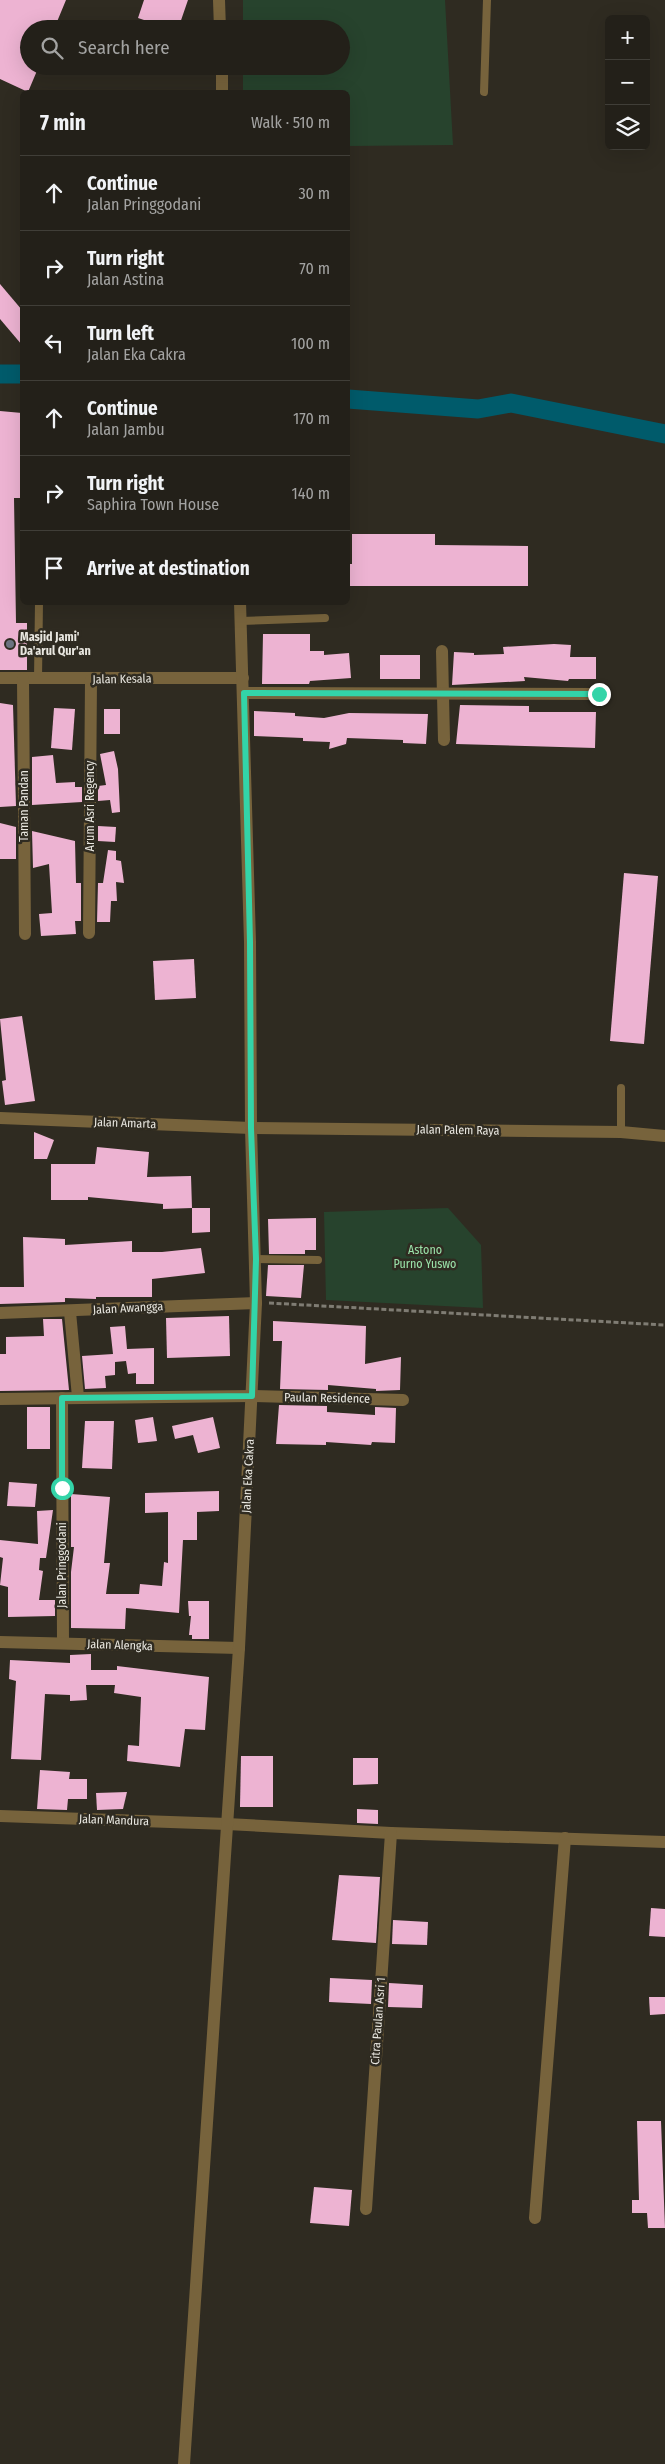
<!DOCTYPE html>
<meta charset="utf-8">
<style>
body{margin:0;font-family:"Fira Sans Condensed",sans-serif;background:#2b2822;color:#f1f3f6}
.controls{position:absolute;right:15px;top:15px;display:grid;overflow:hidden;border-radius:8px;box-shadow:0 5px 20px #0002}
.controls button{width:45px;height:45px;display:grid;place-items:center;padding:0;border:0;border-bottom:1px solid #403e38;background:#232019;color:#f1f3f6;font:25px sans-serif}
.stop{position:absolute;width:15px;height:15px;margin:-11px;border:4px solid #33d4a8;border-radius:50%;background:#fff}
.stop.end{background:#33d4a8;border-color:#fff;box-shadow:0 1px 5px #0008}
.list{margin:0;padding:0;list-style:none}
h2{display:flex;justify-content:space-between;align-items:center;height:65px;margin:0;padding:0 20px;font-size:21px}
h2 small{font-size:16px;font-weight:400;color:#a3a3a2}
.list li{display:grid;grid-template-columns:32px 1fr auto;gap:15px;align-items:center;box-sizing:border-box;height:75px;padding:0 20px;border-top:1px solid #403e38}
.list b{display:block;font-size:19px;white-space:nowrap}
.list p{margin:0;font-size:16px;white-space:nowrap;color:#a3a3a2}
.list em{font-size:16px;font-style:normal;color:#a3a3a2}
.icon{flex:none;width:28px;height:28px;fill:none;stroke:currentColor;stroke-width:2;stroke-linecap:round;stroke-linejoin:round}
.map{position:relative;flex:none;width:665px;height:2464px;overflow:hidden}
.search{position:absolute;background:#232019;box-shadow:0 5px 20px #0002;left:20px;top:20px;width:330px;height:55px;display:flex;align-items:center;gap:12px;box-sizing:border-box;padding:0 18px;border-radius:28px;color:#a3a3a2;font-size:19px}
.panel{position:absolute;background:#232019;box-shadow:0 5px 20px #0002;left:20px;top:90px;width:330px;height:515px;border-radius:8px}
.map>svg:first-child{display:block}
</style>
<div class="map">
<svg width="665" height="2464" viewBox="0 0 665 2464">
<rect width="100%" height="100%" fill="#2f2b21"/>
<!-- green -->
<g fill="#27432d">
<polygon points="243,0 445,0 453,145 348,146 348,92 243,92 243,66 341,66 341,29 243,29"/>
<polygon points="448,1208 481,1245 483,1308 326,1300 324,1212"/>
</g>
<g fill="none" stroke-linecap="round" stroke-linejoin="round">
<!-- canal -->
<g stroke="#005b6b" stroke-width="19">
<polyline points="0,374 22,374"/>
<polyline points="348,399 478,409 511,403 665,434"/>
</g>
</g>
<!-- building -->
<g fill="#edb3d2">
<polygon points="0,0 66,0 54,29 29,29 29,66 39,66 28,92 0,79"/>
<polygon points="144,0 188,0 178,29 171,29 138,18"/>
<polygon points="0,284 22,310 22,345 0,319"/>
<polygon points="0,411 22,413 22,498 14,498 16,623 27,623 27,670 0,670"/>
<polygon points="352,534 435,534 435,545 528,546 528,586 348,586 348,564 352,564"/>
<polygon points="263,634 310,634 310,651 324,651 324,655 349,653 351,678 310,681 309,684 262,684"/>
<polygon points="554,644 571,645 570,657 596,657 596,679 569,679 568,681 524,677 525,681 452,685 454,652 474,653 474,655 504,654 503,647"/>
<rect x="380" y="655" width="40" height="24"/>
<polygon points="0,703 13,705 16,806 0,807"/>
<polygon points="460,705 529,706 529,712 596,712 595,748 456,744"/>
<polygon points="54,708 75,709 72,750 51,748"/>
<rect x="104" y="709" width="16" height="25"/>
<polygon points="254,711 295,713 295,716 324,718 349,713 428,714 426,744 403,743 403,740 347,738 346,744 329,749 330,742 303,741 303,738 254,736"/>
<polygon points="114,751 118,769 120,812 112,813 110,800 98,801 98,786 106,785 100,754"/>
<polygon points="53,755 56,783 75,782 75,787 82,787 82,802 32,805 32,757"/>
<polygon points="0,823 16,827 16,859 0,859"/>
<polygon points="98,826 116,827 115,842 98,841"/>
<polygon points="32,831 75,841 76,883 81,883 81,921 75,921 76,934 41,936 39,914 52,913 49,864 33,868"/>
<polygon points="108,850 116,851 116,860 121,861 124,883 116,882 117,901 111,901 110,922 97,922 98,883 103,883"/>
<polygon points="624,873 658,876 644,1044 610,1041"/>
<polygon points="194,959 196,998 155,1000 153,961"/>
<polygon points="22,1016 35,1101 5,1105 2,1081 6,1080 0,1019"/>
<polygon points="34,1132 54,1140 47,1159 34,1159"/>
<polygon points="97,1147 149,1152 147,1177 191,1176 192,1208 163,1209 163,1204 88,1197 88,1200 51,1200 51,1164 95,1164"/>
<polygon points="192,1208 210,1208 210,1232 192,1233"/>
<polygon points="316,1218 316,1250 305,1250 305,1254 269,1254 268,1219"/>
<polygon points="23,1237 65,1239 65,1245 132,1241 132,1252 162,1252 201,1248 205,1273 152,1279 152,1297 96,1297 96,1299 65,1298 65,1302 0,1304 0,1287 24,1287"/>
<polygon points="268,1265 304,1265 301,1298 266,1296"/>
<polygon points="229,1316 230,1356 167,1358 166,1318"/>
<polygon points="43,1319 62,1319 69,1390 0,1391 0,1354 6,1354 6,1337 44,1336"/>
<polygon points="273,1321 366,1326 365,1364 401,1357 400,1390 376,1391 376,1389 328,1385 328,1390 280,1389 282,1341 273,1341"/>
<polygon points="125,1326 127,1349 154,1348 154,1384 136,1384 136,1373 128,1374 126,1361 115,1362 115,1375 105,1376 106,1388 85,1389 82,1356 113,1354 110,1327"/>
<polygon points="279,1405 327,1406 327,1412 375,1415 375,1407 396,1408 395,1443 372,1442 371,1445 326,1442 326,1445 276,1444"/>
<rect x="27" y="1407" width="23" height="42"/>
<polygon points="153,1417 157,1441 138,1443 135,1420"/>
<polygon points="213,1417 220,1448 198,1453 193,1435 175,1439 172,1426"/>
<polygon points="85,1421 114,1421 112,1469 82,1468"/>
<polygon points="9,1482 37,1484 35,1507 7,1506"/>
<polygon points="219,1491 219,1511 197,1512 197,1540 183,1540 179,1613 126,1608 125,1629 71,1628 71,1572 74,1547 71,1547 71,1494 110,1497 104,1563 110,1563 106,1594 139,1594 140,1584 162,1586 164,1562 168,1563 168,1512 145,1513 145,1493"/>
<polygon points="53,1510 46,1558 40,1558 39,1570 43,1571 39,1600 55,1600 55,1616 8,1617 8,1587 0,1585 3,1558 0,1557 0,1540 38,1544 37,1511"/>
<polygon points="188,1601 209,1601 209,1639 192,1639 192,1635 189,1635 191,1616 189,1616"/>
<polygon points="91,1654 91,1670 117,1670 117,1666 209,1677 205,1730 185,1729 180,1767 127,1761 128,1745 139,1746 141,1697 114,1693 115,1685 86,1685 87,1700 70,1701 70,1695 45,1694 41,1760 11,1759 16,1681 9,1679 10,1660 70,1663 70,1655"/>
<polygon points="241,1756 273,1756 273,1807 240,1807"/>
<polygon points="353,1758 378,1758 378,1784 353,1785"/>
<polygon points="40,1770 70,1772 69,1779 87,1779 87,1799 68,1799 67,1810 37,1809"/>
<polygon points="127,1792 123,1809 97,1810 96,1793"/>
<polygon points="357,1809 378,1810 378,1824 357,1823"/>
<polygon points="339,1875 380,1877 376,1943 332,1940"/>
<polygon points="651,1908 665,1909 665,1937 649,1936"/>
<polygon points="393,1920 428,1922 427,1945 392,1944"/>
<polygon points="330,1978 372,1980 371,2004 329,2002"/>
<polygon points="389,1983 423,1985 422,2008 388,2007"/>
<polygon points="649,1997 665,1997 665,2014 650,2015"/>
<polygon points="637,2121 661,2121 665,2228 648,2228 647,2213 632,2213 632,2200 639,2200"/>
<polygon points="314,2187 352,2190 349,2226 310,2223"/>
</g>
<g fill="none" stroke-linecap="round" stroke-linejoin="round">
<!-- path -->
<polyline stroke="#7f7c73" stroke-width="3" stroke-dasharray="5 2.5" stroke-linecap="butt" points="269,1303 665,1325"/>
<!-- lane -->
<g stroke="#77633c" stroke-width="8">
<polyline points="484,92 487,0"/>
<polyline points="241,621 325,618"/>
<polyline points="38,679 39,602"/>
<polyline points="621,1132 621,1088"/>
<polyline points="256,1259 318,1260"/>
</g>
<!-- street -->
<g stroke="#77633c" stroke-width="12">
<polyline points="219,0 220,29"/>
<polyline points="222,66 222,92"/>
<polyline points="442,651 444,740"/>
<polyline points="0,678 243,678"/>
<polyline points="23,679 25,934"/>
<polyline points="244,693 599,694"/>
<polyline points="89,933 91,680"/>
<polyline points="0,1118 251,1128 621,1132 665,1136"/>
<polyline points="70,1312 78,1397"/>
<polyline points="0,1313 256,1303"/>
<polyline points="62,1398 63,1643"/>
<polyline points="0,1399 252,1396 403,1400"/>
<polyline points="0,1642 239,1648"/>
<polyline points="0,1816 227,1824 391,1833 665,1842"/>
<polyline points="366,2209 391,1833"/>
<polyline points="535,2218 565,1838"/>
<polyline points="184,2464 239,1648 256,1303 251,1128 250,942 240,602"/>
</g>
</g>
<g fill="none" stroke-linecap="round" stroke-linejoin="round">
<!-- route -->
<polyline stroke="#33d4a8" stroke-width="6" points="62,1488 62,1398 252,1396 256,1259 251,1128 250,942 244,693 599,694"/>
</g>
<!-- markers -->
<circle fill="#6b7280" stroke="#2f2b21" stroke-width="2" cx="10" cy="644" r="5"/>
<g text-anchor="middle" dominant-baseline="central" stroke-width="5" stroke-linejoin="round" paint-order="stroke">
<!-- poi labels -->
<g font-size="12" font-weight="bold" fill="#e9e7e0" stroke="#2f2b21" text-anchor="start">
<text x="20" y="637">Masjid Jami'<tspan x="20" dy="14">Da'arul Qur'an</tspan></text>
</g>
<!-- street labels -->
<g font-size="12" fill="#e9e7e0" stroke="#2f2b21">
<text transform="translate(122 679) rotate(-1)">Jalan Kesala</text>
<text transform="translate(24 806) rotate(-90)">Taman Pandan</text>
<text transform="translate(90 806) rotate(-90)">Arum Asri Regency</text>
<text transform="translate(125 1123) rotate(2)">Jalan Amarta</text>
<text transform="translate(458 1130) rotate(1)">Jalan Palem Raya</text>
<text transform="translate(128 1308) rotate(-3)">Jalan Awangga</text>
<text transform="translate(327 1398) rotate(1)">Paulan Residence</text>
<text transform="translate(248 1476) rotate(-87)">Jalan Eka Cakra</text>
<text transform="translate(62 1565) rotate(-90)">Jalan Pringgodani</text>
<text transform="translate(120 1645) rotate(2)">Jalan Alengka</text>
<text transform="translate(114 1820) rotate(2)">Jalan Mandura</text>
<text transform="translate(378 2021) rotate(-86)">Citra Paulan Asri 1</text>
</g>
<!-- park labels -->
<g font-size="12" fill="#9ae2a9" stroke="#2f2b21">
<text x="425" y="1250">Astono<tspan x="425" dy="14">Purno Yuswo</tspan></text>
</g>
</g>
</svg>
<div class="controls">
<button>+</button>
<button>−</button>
<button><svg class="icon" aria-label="layers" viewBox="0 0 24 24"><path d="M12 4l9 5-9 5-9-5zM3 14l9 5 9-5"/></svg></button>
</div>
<div class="stop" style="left:62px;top:1488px"></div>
<div class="stop end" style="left:599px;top:694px"></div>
<div class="search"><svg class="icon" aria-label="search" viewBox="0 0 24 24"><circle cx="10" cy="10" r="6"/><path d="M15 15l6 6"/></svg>Search here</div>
<section class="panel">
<h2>7 min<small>Walk · 510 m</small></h2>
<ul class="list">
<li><svg class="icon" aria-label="ahead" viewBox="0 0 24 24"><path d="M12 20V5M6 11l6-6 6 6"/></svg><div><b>Continue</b><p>Jalan Pringgodani</p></div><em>30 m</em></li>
<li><svg class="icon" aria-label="right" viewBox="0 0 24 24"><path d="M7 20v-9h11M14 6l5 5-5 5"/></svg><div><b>Turn right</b><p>Jalan Astina</p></div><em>70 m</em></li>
<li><svg class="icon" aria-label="left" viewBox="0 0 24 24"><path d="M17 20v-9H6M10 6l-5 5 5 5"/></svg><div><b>Turn left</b><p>Jalan Eka Cakra</p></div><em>100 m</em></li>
<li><svg class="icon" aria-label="ahead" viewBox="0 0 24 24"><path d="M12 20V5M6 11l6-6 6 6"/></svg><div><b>Continue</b><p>Jalan Jambu</p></div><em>170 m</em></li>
<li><svg class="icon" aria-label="right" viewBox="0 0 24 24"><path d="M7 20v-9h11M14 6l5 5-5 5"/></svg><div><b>Turn right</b><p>Saphira Town House</p></div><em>140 m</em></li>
<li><svg class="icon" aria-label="arrive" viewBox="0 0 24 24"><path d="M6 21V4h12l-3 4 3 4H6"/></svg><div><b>Arrive at destination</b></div></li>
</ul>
</section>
</div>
